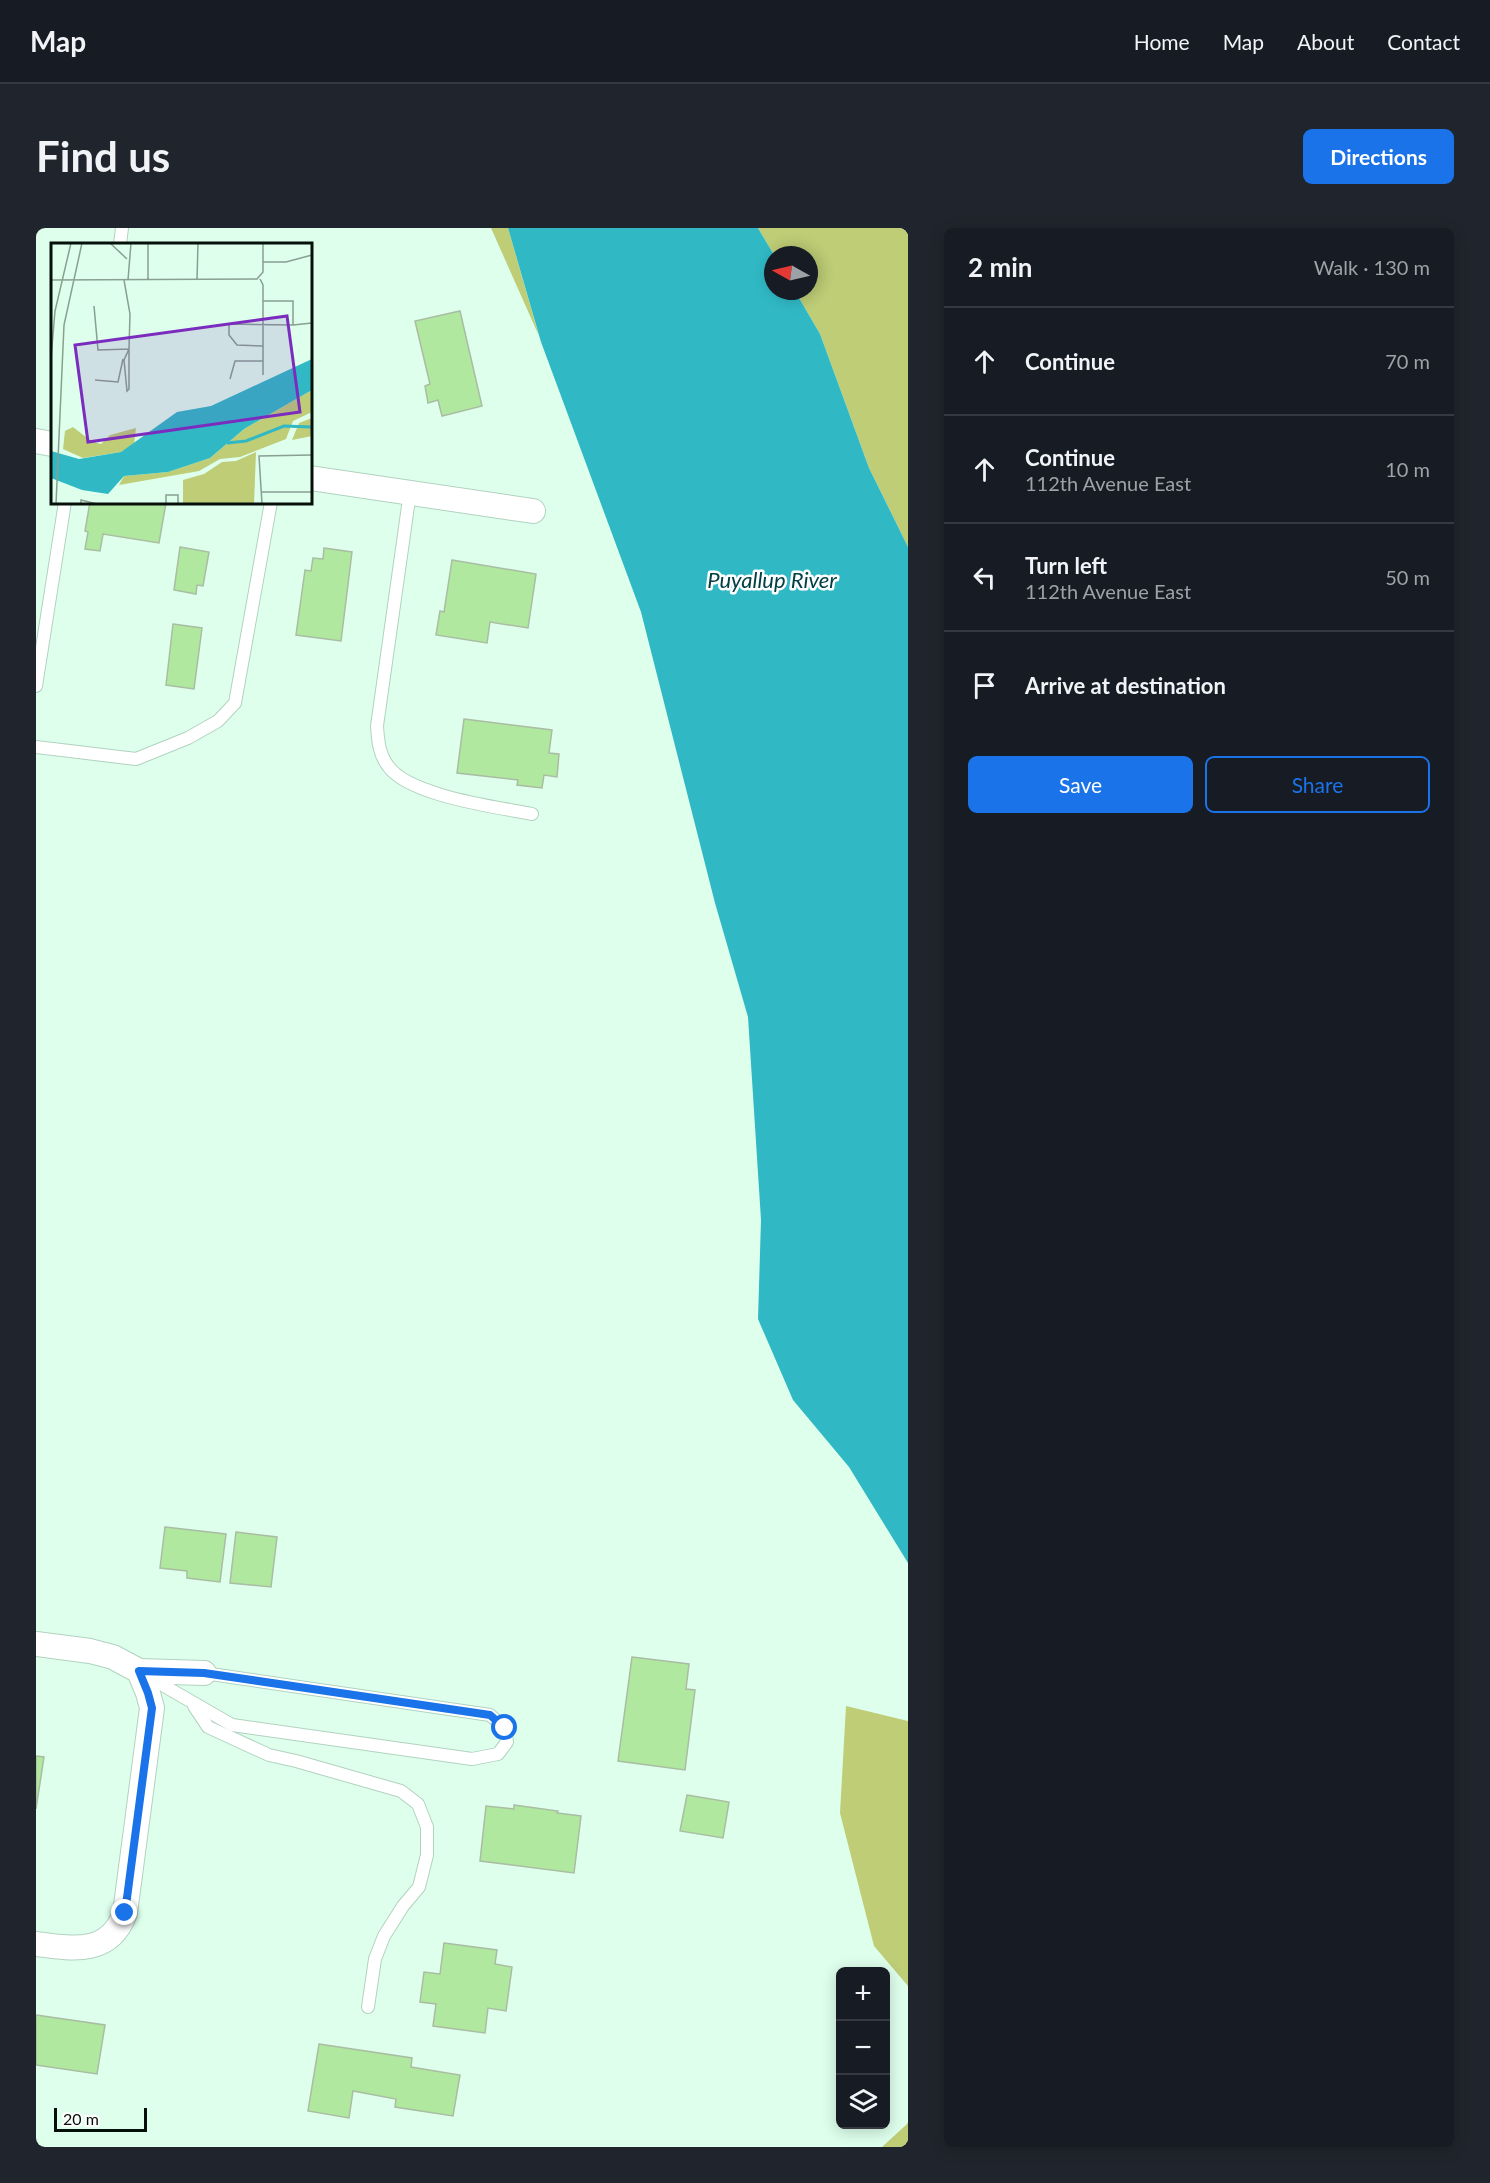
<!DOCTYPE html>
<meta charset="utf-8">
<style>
body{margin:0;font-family:Lato,sans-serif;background:#20242c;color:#f1f3f6}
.controls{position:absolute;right:18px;bottom:18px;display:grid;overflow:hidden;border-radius:9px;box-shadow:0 3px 15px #0003}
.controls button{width:54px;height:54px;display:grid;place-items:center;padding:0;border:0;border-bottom:2px solid #363941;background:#171b24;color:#f1f3f6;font:30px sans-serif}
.compass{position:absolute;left:728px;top:18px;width:54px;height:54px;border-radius:50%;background:#171b24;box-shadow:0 3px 15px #0003;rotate:278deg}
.scale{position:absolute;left:18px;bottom:15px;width:93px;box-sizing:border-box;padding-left:6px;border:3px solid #06100a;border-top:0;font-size:16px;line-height:21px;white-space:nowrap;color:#06100a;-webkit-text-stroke:4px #fff;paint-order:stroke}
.stop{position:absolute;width:18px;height:18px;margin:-14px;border:4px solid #1a73e8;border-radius:50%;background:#fff}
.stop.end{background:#1a73e8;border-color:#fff;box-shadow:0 2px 6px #0008}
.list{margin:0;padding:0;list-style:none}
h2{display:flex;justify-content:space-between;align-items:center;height:78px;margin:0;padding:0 24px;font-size:26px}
h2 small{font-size:20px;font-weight:400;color:#9ea1a6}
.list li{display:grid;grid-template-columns:39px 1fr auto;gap:18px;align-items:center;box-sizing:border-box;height:108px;padding:0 24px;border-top:2px solid #363941}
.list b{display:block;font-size:22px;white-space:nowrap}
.list p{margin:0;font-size:20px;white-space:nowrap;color:#9ea1a6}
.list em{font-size:20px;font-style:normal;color:#9ea1a6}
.actions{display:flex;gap:12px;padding:18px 24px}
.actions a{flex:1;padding:14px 0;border:2px solid #1a73e8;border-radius:9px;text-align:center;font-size:21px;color:#1a73e8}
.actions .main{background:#1a73e8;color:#fff}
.icon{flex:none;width:33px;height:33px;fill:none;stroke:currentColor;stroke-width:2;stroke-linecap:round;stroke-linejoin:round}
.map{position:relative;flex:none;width:872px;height:1919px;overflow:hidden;border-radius:9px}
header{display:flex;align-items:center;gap:36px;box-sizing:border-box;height:84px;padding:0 30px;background:#171b24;border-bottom:2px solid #363941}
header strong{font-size:28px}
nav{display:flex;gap:33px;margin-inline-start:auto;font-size:21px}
.intro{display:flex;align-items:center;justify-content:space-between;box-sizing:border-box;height:144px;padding:0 36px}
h1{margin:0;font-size:42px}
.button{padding:15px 27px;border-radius:9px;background:#1a73e8;color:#fff;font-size:21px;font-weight:700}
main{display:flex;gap:36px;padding:0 36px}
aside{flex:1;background:#171b24;border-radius:9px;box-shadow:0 3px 15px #0003}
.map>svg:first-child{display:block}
</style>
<header>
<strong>Map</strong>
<nav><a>Home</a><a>Map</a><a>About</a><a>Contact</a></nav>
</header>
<div class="intro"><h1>Find us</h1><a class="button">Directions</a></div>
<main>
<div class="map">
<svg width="872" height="1919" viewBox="0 0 872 1919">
<rect width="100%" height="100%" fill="#deffec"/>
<!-- forest -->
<g fill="#becd76">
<polygon points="455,0 472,0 503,108"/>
<polygon points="722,0 872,0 872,319 833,240 784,106 759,63 773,63 773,27 738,27"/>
<polygon points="810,1478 872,1493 872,1758 838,1718 804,1585"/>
<polygon points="872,1894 872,1919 846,1919 871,1896"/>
</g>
<!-- water -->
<polygon fill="#30b9c5" points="472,0 722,0 738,27 737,63 759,63 784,106 833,240 872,319 872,1335 813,1239 757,1172 722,1091 725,992 712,789 679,675 605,384 505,114"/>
<!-- building -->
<g fill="#b1e8a0" stroke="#a9bda3" stroke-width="1.5">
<polygon points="424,83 446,178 406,188 402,172 392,175 389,158 394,156 379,93"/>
<polygon points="54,274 130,275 123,315 67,306 64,323 49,321 52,304 49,303"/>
<polygon points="144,319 173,324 167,358 161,357 160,366 138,362"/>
<polygon points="288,320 316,324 305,413 260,407 269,342 275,343 277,330 287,331"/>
<polygon points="416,332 500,346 492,400 454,394 451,415 400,407 404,383 408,384"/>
<polygon points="137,396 166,400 158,461 130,457"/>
<polygon points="428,491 516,502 513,525 523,526 521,549 508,547 506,560 481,557 482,552 421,545"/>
<polygon points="129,1299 190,1306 184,1354 151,1350 151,1343 124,1340"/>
<polygon points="200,1304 241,1309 235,1359 194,1355"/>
<polygon points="596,1429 653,1436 650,1461 659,1462 649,1542 582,1533"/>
<polygon points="0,1528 8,1529 0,1581"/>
<polygon points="651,1567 693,1574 687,1610 644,1603"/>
<polygon points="478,1577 522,1583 521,1585 545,1588 538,1645 444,1633 450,1578 478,1581"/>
<polygon points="408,1715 461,1722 459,1736 476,1739 470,1783 452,1780 449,1805 397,1798 400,1776 384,1774 388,1744 404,1746"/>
<polygon points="0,1787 69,1797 61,1846 0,1837"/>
<polygon points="283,1816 376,1830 375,1839 424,1847 417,1888 359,1879 360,1871 317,1863 313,1890 272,1883"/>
</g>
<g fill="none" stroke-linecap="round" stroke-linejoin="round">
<!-- lane casing -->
<g stroke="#b2d2c0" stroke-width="14">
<g id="lane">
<polyline points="84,16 86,0"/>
<path d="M374,264L341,498C342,513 343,526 352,538C373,568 461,579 496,586"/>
<polyline points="0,458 29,274"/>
<polyline points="0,519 100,531 152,510 182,493 199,475 235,274"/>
<polyline points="111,1448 196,1497 436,1531 462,1526 471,1514 469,1500 454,1487 168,1445"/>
<polyline points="158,1478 172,1499 233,1527 260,1533 365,1563 382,1576 391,1599 391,1627 383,1659 367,1678 348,1708 339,1731 332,1779"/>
</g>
</g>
<!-- street casing -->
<g stroke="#b2d2c0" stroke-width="26">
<g id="street">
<polyline points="0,213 16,216"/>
<polyline points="274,250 497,283"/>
<path d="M0,1416L54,1423L77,1429L103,1443L112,1465L116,1480L89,1685C74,1727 38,1721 0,1716"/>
<polyline points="103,1443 168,1445"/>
</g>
</g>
<!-- lane -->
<use href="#lane" stroke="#fff" stroke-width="12"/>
<!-- street -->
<use href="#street" stroke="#fff" stroke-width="24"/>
</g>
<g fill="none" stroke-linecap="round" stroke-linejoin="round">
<!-- route -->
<polyline stroke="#1a73e8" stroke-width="8" points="89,1685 116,1480 112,1465 103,1443 168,1445 454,1487 469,1500"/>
</g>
<g text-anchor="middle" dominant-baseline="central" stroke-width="5" stroke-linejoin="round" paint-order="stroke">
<!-- water labels -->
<g font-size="22" font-style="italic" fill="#024045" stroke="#fff">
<text x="736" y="351">Puyallup River</text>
</g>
</g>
<!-- overview -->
<g transform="translate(15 15)">
<rect width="261" height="261" fill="#deffec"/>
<path d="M261,147V169L242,178L235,196L189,214L169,216L148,228L68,242L73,233L117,229L159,215L193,186ZM261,175V193L241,197L248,180ZM22,184L40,198L50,201L59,192L85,185L83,202L70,209L32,215L12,206L14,188ZM205,209L203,261H132V237L153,231L171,219L185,218Z" fill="#becd76"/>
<path d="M261,116V147L193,186L159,215L117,229L73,233L57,251L31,247L0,235V208L28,216L70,209L126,169L160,163Z" fill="#30b9c5"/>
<path fill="none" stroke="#30b9c5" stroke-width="3" d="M176,200L195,198L233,183L261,184"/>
<path fill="none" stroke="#889f92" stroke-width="1.5" d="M59,0L76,16M97,0V37M212,19H235L261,12M209,36L212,42V132M0,37L206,36L212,29V0M77,37L80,0M146,37L147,0M43,63L47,107L78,106L79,71L73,37M242,82L261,80M212,103L186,102L178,92V81L242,82V58H212M78,106V146L76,148L73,117ZM0,115L4,68L20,0M179,136L184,118H212M44,137L67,139L72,116M211,249H261M5,261L13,82L31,0M30,261V257L46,261M115,261V252H127V261M211,261L208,213L261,212"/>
<path fill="#7b2cbf" fill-opacity="0.15" stroke="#7b2cbf" stroke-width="3" d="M236,73L249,169L37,199L24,102Z"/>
<rect width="261" height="261" fill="none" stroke="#06100a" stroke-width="3"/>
</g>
</svg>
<div class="controls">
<button>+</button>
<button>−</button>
<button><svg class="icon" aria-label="layers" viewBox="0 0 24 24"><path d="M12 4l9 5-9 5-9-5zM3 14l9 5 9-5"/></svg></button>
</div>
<svg class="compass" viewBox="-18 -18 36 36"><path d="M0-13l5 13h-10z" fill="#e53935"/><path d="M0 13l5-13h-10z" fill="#9ea1a6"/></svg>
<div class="scale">20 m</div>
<div class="stop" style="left:469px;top:1500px"></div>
<div class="stop end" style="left:89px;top:1685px"></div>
</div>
<aside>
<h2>2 min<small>Walk · 130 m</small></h2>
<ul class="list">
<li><svg class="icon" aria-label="ahead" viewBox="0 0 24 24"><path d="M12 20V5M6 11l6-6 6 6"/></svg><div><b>Continue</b></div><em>70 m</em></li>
<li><svg class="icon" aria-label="ahead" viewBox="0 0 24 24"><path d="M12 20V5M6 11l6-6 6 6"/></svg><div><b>Continue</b><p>112th Avenue East</p></div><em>10 m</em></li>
<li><svg class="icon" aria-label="left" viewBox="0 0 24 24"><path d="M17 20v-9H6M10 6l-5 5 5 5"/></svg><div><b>Turn left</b><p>112th Avenue East</p></div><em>50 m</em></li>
<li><svg class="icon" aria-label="arrive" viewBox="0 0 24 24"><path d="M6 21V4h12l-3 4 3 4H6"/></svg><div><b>Arrive at destination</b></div></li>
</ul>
<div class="actions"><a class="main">Save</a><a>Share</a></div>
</aside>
</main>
